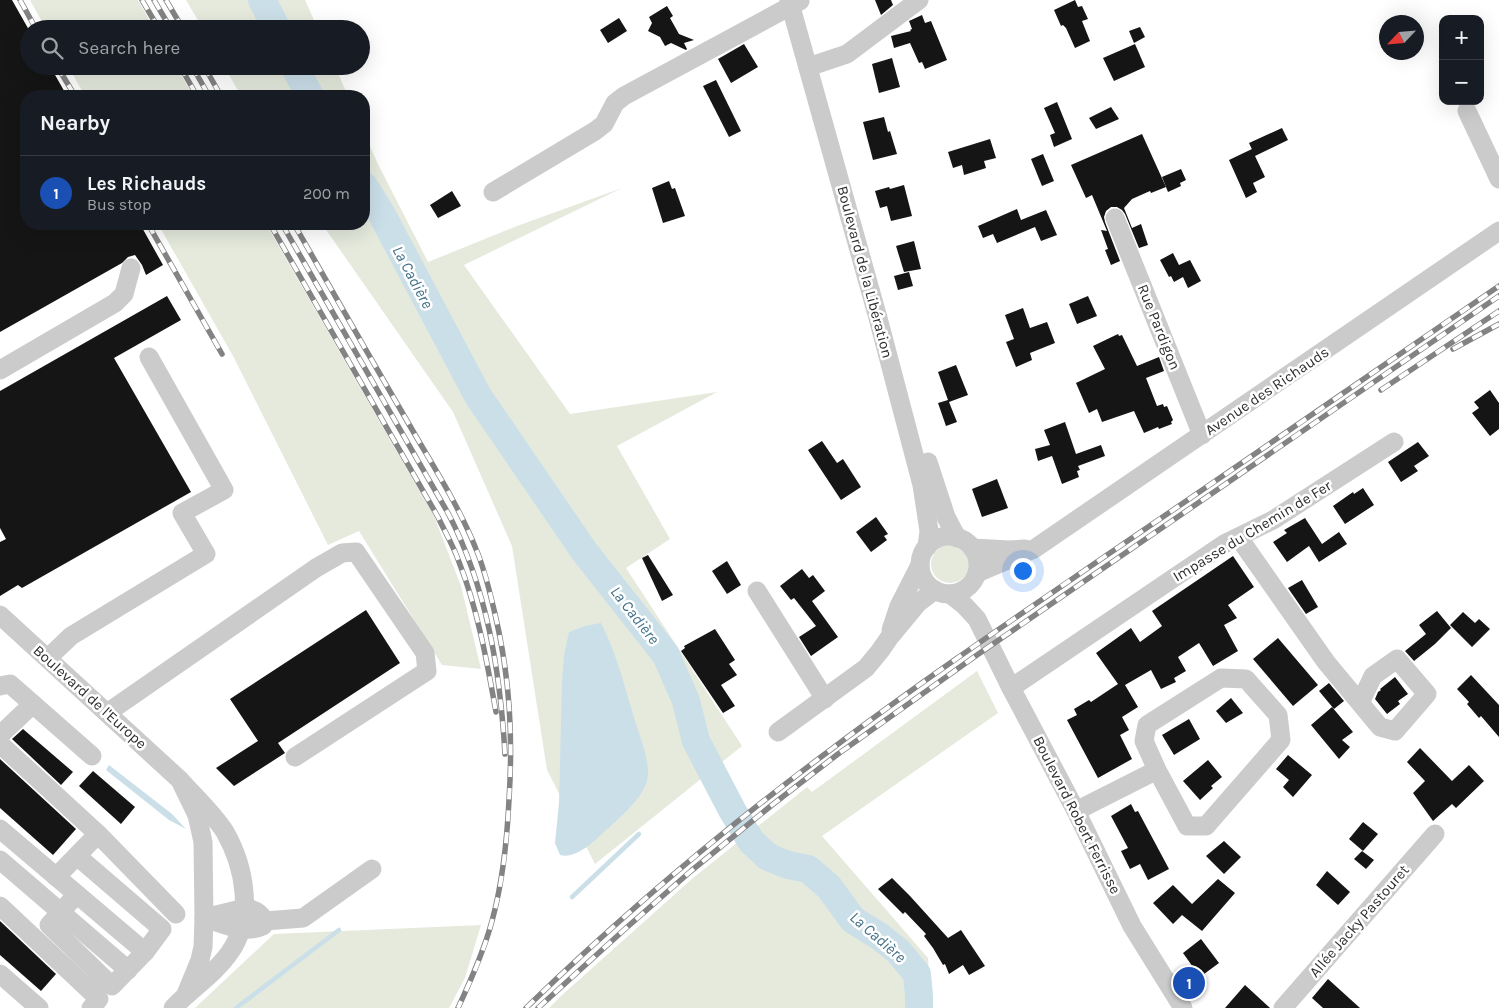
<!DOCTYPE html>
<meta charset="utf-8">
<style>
body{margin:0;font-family:Karla,sans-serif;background:#242831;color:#f1f3f6}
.controls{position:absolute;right:15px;top:15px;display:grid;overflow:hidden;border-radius:10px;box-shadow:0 5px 20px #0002}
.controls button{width:45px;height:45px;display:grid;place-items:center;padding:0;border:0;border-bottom:1px solid #363941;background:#171b24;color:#f1f3f6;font:25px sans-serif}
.compass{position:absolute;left:1379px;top:15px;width:45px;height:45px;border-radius:50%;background:#171b24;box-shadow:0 5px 20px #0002;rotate:244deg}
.you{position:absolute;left:1022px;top:570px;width:18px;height:18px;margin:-12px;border:4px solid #fff;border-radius:50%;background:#1a73e8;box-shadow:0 0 0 8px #1a73e833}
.badge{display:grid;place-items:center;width:32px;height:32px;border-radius:50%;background:#d73f53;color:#fff;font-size:16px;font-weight:700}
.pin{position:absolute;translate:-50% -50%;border:2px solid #fff;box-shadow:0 1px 5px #0006}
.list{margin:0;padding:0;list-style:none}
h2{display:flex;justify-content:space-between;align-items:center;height:65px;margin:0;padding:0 20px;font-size:21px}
h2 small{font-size:16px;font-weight:400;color:#9ea1a6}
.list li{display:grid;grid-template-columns:32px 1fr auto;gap:15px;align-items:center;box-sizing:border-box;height:75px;padding:0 20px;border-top:1px solid #363941}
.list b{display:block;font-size:19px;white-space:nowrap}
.list p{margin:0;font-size:16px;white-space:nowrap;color:#9ea1a6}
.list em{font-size:16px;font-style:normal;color:#9ea1a6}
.icon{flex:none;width:28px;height:28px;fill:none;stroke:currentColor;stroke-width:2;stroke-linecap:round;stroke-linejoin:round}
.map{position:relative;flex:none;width:1499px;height:1008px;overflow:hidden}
.search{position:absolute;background:#171b24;box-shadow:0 5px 20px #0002;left:20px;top:20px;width:350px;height:55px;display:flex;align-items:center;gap:12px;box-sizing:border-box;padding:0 18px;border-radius:28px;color:#9ea1a6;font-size:19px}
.panel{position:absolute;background:#171b24;box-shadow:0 5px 20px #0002;left:20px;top:90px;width:350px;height:140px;border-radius:20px}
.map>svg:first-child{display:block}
</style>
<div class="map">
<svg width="1499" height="1008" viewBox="0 0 1499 1008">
<rect width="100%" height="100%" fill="#fff"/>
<!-- green -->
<g fill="#e5eadd">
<polygon points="30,0 138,0 154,29 46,29"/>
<polygon points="186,0 305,0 318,29 203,29"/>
<polygon points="68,66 176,66 193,96 85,96"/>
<polygon points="224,66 335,66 348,96 241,96"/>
<polygon points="364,132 377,162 428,262 517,226 622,188 464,265 570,414 717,392 617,446 670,539 626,568 742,746 595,864 547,770 512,546 453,412 322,224 364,224"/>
<polygon points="158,224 266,224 434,516 461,586 481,669 442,665 359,531 328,545 233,356"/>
<circle cx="950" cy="564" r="19"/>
<polygon points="977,671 998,713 822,836 928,958 931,1008 549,1008 561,996 693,878 807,787 812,792"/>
<polygon points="481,925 465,978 449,1008 195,1008 274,934"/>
</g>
<!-- water -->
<g fill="#cbdfe9">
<path d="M601,623C617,654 625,688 635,721C640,737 648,756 648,773C648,776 647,781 646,784C639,802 617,820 603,833C592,843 576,859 560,855L555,843L559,803L562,682L564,655L569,632L585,626Z"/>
<polygon points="109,765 172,814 186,829 169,820 106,770"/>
</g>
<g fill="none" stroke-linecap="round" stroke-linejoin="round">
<!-- stream -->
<g stroke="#cbdfe9" stroke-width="4.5">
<polyline points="572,897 639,834"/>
<polyline points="236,1008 339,930"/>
</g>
<!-- river -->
<g stroke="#cbdfe9" stroke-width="28">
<polyline points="262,0 277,29"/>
<polyline points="294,66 310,96"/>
<polyline points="364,186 381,213 478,396 584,551 666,655 686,701 696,741 732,810 751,841 768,857 788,865 808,869 829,887 853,920 879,936 898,951 917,974 919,996 919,1008"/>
</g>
</g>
<!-- building -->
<g fill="#151515">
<polygon points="0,0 12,0 29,30 29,66 50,66 67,96 26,96 26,224 140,224 163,265 146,275 142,265 135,255 128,257 122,263 0,332"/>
<polygon points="875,0 891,0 893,5 881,15"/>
<polygon points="1075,0 1078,7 1082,6 1088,19 1082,21 1090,41 1075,48 1066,28 1063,25 1061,26 1054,10"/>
<polygon points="667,6 673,16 670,18 679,34 694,40 684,43 687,49 686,50 671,43 665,46 660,37 648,31 652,23 649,17"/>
<polygon points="922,15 925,23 931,21 947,60 925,69 922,62 919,63 910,43 894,48 891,36 911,31 910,30 912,29 909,21"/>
<polygon points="619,18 627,31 608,43 600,30"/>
<polygon points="1140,27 1145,37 1134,43 1129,31"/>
<polygon points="744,44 758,67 731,83 718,59"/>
<polygon points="1135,44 1145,67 1114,81 1103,58"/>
<polygon points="892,58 900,87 879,93 872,64"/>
<polygon points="716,80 741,131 729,137 703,86"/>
<polygon points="1057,102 1072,139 1054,147 1050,135 1055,133 1044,108"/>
<polygon points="1111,107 1119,119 1096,129 1089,118"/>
<polygon points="884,117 888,132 890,131 897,154 873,160 863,122"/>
<polygon points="1282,128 1288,140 1255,156 1265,177 1253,183 1257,192 1246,198 1229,160 1252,149 1255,156 1249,143"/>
<polygon points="1142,134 1166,187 1151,193 1150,191 1132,199 1124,208 1132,228 1141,224 1148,245 1139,248 1125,214 1122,210 1117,207 1111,207 1106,211 1104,217 1105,222 1120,261 1111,265 1105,250 1108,249 1101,230 1107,231 1092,195 1086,198 1071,165"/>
<polygon points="990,139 996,158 984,161 986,168 964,175 962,165 953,168 948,152"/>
<polygon points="1043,154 1054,181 1042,186 1031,159"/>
<polygon points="1181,169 1186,180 1180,183 1181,186 1168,192 1162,177"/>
<polygon points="669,181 672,189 675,188 685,216 663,223 652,188"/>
<polygon points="904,185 912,216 891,221 887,206 880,208 875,191 889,187 890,189"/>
<polygon points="452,191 461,206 438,218 430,205"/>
<polygon points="1017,209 1021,220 1046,210 1057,235 1041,241 1035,227 997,243 993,234 983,238 978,226"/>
<polygon points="914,241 921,269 904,272 896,246"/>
<polygon points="1173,253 1179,265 1190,260 1201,281 1188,288 1183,277 1174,282 1171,276 1169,277 1160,260"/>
<polygon points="909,272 913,286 898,290 894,276"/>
<polygon points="167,296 181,320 114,358 191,492 22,588 18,585 0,596 0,542 6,539 0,528 0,391"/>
<polygon points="1088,296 1097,316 1077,324 1069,304"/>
<polygon points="1023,308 1030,328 1047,322 1055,343 1030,353 1032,360 1016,367 1006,342 1014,339 1005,315"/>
<polygon points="1118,334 1119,336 1122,335 1137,366 1159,357 1164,371 1146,378 1157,406 1163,404 1164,407 1167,406 1173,420 1171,422 1172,424 1159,429 1158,427 1144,433 1134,411 1102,422 1097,409 1089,413 1076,383 1105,369 1093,346"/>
<polygon points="956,365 968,395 949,402 957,422 946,426 938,403 948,400 938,372"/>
<polygon points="1490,390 1499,403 1499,429 1490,436 1472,413 1479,408 1474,402"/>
<polygon points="1065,422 1076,454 1101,445 1105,456 1078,466 1080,470 1077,471 1079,477 1062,484 1052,456 1038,461 1035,449 1050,445 1044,430"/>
<polygon points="822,441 837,463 843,459 861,487 841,500 808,450"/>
<polygon points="1418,442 1429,456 1414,466 1418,471 1401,482 1388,462"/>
<polygon points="997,479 1008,508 982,517 972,489"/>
<polygon points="1363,488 1374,505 1345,524 1333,506 1353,492 1354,494"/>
<polygon points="876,517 888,534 884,536 887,540 871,552 856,532"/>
<polygon points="1305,518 1322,544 1339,532 1347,544 1319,562 1309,546 1287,562 1273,542 1287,533 1284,530"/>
<polygon points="648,555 673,595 662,601 642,558"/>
<polygon points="1233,556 1254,587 1228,605 1237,618 1224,625 1238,651 1213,666 1199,643 1178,657 1186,671 1174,678 1176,682 1161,689 1151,670 1125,685 1138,707 1122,717 1129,730 1120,735 1132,759 1098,778 1067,720 1077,715 1074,709 1089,700 1091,702 1118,684 1096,653 1131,628 1140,642 1162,626 1152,611"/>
<polygon points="727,561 741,585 727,594 712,571"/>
<polygon points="802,569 809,578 813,575 825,591 812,601 838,637 811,656 799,637 816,626 794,598 791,600 780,586"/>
<polygon points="1302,580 1318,607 1306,614 1288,588"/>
<polygon points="366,610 400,663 278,743 285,753 234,786 216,768 258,741 230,699"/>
<polygon points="1437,611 1451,628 1435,644 1414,661 1405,651 1426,634 1419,625"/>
<polygon points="1463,612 1475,623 1479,619 1490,629 1472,647 1450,625"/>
<polygon points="715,629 735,660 729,664 737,675 721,685 735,706 723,713 681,651 685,648 684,646"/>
<polygon points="1278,638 1318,685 1293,706 1253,659"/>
<polygon points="1471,675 1499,705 1499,737 1481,716 1479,718 1467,704 1469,702 1457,689"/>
<polygon points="1395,677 1408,694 1398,701 1400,704 1387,714 1375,699 1378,692 1381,690 1380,689"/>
<polygon points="1329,683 1344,701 1334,709 1319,691"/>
<polygon points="1231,698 1243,713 1226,723 1216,711"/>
<polygon points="1332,707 1353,732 1342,740 1350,747 1339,759 1311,725"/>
<polygon points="1189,719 1200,739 1174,755 1162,735"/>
<polygon points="23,729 73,772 61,785 12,739"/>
<polygon points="1420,748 1452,781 1469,765 1484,781 1456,808 1452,804 1433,821 1413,793 1425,781 1407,762"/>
<polygon points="1288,755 1312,775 1293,797 1283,787 1289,780 1276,769"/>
<polygon points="0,759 76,829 53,855 0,808"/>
<polygon points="1208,760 1222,777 1211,786 1213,788 1200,800 1183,781"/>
<polygon points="93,771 135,807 121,824 79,786"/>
<polygon points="1131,804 1135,812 1138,811 1169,869 1148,880 1140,864 1130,869 1121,851 1128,848 1111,816"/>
<polygon points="1363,822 1378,834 1363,851 1349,839"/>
<polygon points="1224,841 1241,857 1224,874 1206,856"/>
<polygon points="1362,851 1374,860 1366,869 1354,859"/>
<polygon points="1327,871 1350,892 1338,905 1316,885"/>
<polygon points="892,878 910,896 948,938 961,930 985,966 969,975 963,965 949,974 945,964 943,965 933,948 924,936 926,934 905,912 903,914 878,889"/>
<polygon points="1218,879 1235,893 1202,931 1182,915 1173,924 1153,903 1173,885 1192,904"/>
<polygon points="0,921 56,974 41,991 0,955"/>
<polygon points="1201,939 1219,963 1200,977 1183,953"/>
<polygon points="1328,979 1360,1008 1323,1008 1312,998"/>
<polygon points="1245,985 1270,1008 1225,1008"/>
</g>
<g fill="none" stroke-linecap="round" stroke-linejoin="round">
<!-- minor -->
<g stroke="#cbcbcb" stroke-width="19">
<polyline points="789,0 878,318 922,485 929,531 927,547"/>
<polyline points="808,67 847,54 919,0"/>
<polyline points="1467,111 1499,179"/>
<polyline points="493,192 595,131 604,124 615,103 624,96 800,1"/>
<polyline points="1115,218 1202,435"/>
<polyline points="0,370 115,303 124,294 131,268"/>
<polyline points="928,462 946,517 957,538"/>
<circle cx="949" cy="565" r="29"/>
<polyline points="1239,538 1326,662 1380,727 1395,731 1427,694 1397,659 1373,676 1360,703"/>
<polyline points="972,548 1009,550 1025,549"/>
<polyline points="977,573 1034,549 1499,231"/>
<polyline points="757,591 825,699"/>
<polyline points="950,594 964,605 977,619 1011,688 1076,811 1132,926 1183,1008"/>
<polyline points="0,615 180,780"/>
<polyline points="891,630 899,606 920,565"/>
<polyline points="48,658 71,636 206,554 182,513 224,490 149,357"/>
<polyline points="0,686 10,684 92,756"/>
<polyline points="1011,688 1224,544 1273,520 1394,442"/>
<polyline points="107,713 316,568 342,553 356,552 425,653 427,671 295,757"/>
<polyline points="778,732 866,668 880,651 889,638 918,603 935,590"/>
<polyline points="0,735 33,704"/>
<polyline points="0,744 98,834"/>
<polyline points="1076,811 1157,770 1144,741 1147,725 1221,678 1246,679 1278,715 1281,740 1206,826 1187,826 1157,770"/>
<polyline points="0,829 145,952 112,986 49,925 77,894"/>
<polyline points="77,856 162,929 145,952"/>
<polyline points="0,860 128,970"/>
<polyline points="56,877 98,834 176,914"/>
<polyline points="0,906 99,999 91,1008"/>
<path d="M245,908C254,909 261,913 265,921L263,926C244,935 222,923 204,918Z"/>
<polyline points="265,921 303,918 372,869"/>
<polyline points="0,974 39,1008"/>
<path d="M173,1008C191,989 215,974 230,952C254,918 245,867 225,832C213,813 195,797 180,780L197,815L203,842L204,918L203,947L200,960L186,994"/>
<polyline points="1283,1008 1435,834"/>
</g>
<!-- rail casing -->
<g stroke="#838383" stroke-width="5.5">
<g id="rail">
<polyline points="20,0 36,29"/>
<polyline points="142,0 159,29"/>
<polyline points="154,0 171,29"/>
<polyline points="166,0 183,29"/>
<polyline points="57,66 75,96"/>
<polyline points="180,66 197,96"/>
<polyline points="192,66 209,96"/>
<polyline points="204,66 221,96"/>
<polyline points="148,224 222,354"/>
<path d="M270,224L438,517C445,532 454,547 459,562C478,610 487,662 496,712"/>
<path d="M282,224L448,513C487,588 500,670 505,754"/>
<path d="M294,224C332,291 371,359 410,426C433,466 459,506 476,549C485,570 490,593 495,614C510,678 513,735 509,800C507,841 503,881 492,921C484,951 471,980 458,1008"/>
<polyline points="1453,349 1499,324"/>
<polyline points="1381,390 1499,311"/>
<path d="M526,1008C622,915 725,828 833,748C922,681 1015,618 1107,555C1238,466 1368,376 1499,286"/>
<polyline points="538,1008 625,929 691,871 772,805 838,754 977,655 1499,296"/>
</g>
</g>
<!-- rail -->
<use href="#rail" stroke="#fff" stroke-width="4" stroke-dasharray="11" stroke-linecap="butt"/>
</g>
<g text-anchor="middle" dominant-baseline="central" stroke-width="5" stroke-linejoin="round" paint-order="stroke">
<!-- street labels -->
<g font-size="15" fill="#2e2e2e" stroke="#fff">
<text transform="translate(865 272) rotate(75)">Boulevard de la Libération</text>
<text transform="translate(1159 327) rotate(68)">Rue Pardigon</text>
<text transform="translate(1267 391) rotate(-34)">Avenue des Richauds</text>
<text transform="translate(1252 531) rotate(-31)">Impasse du Chemin de Fer</text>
<text transform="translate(90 697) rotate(42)">Boulevard de l'Europe</text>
<text transform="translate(1077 815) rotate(63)">Boulevard Robert Ferrisse</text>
<text transform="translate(1359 921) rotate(-49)">Allée Jacky Pastouret</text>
</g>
<!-- water labels -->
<g font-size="16" font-style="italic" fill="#43728a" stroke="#fff">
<text transform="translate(413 277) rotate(62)">La Cadière</text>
<text transform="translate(635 615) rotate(52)">La Cadière</text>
<text transform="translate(878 937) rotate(41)">La Cadière</text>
</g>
</g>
</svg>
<div class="controls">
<button>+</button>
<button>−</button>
</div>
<svg class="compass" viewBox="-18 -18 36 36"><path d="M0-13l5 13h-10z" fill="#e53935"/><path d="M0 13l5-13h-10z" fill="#9ea1a6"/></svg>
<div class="you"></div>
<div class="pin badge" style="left:1189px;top:983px;background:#1a4fb4">1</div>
<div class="search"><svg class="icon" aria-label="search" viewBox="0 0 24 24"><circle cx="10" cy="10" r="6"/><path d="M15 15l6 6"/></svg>Search here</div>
<section class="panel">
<h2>Nearby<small></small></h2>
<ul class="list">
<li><span class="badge" style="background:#1a4fb4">1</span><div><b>Les Richauds</b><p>Bus stop</p></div><em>200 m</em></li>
</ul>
</section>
</div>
